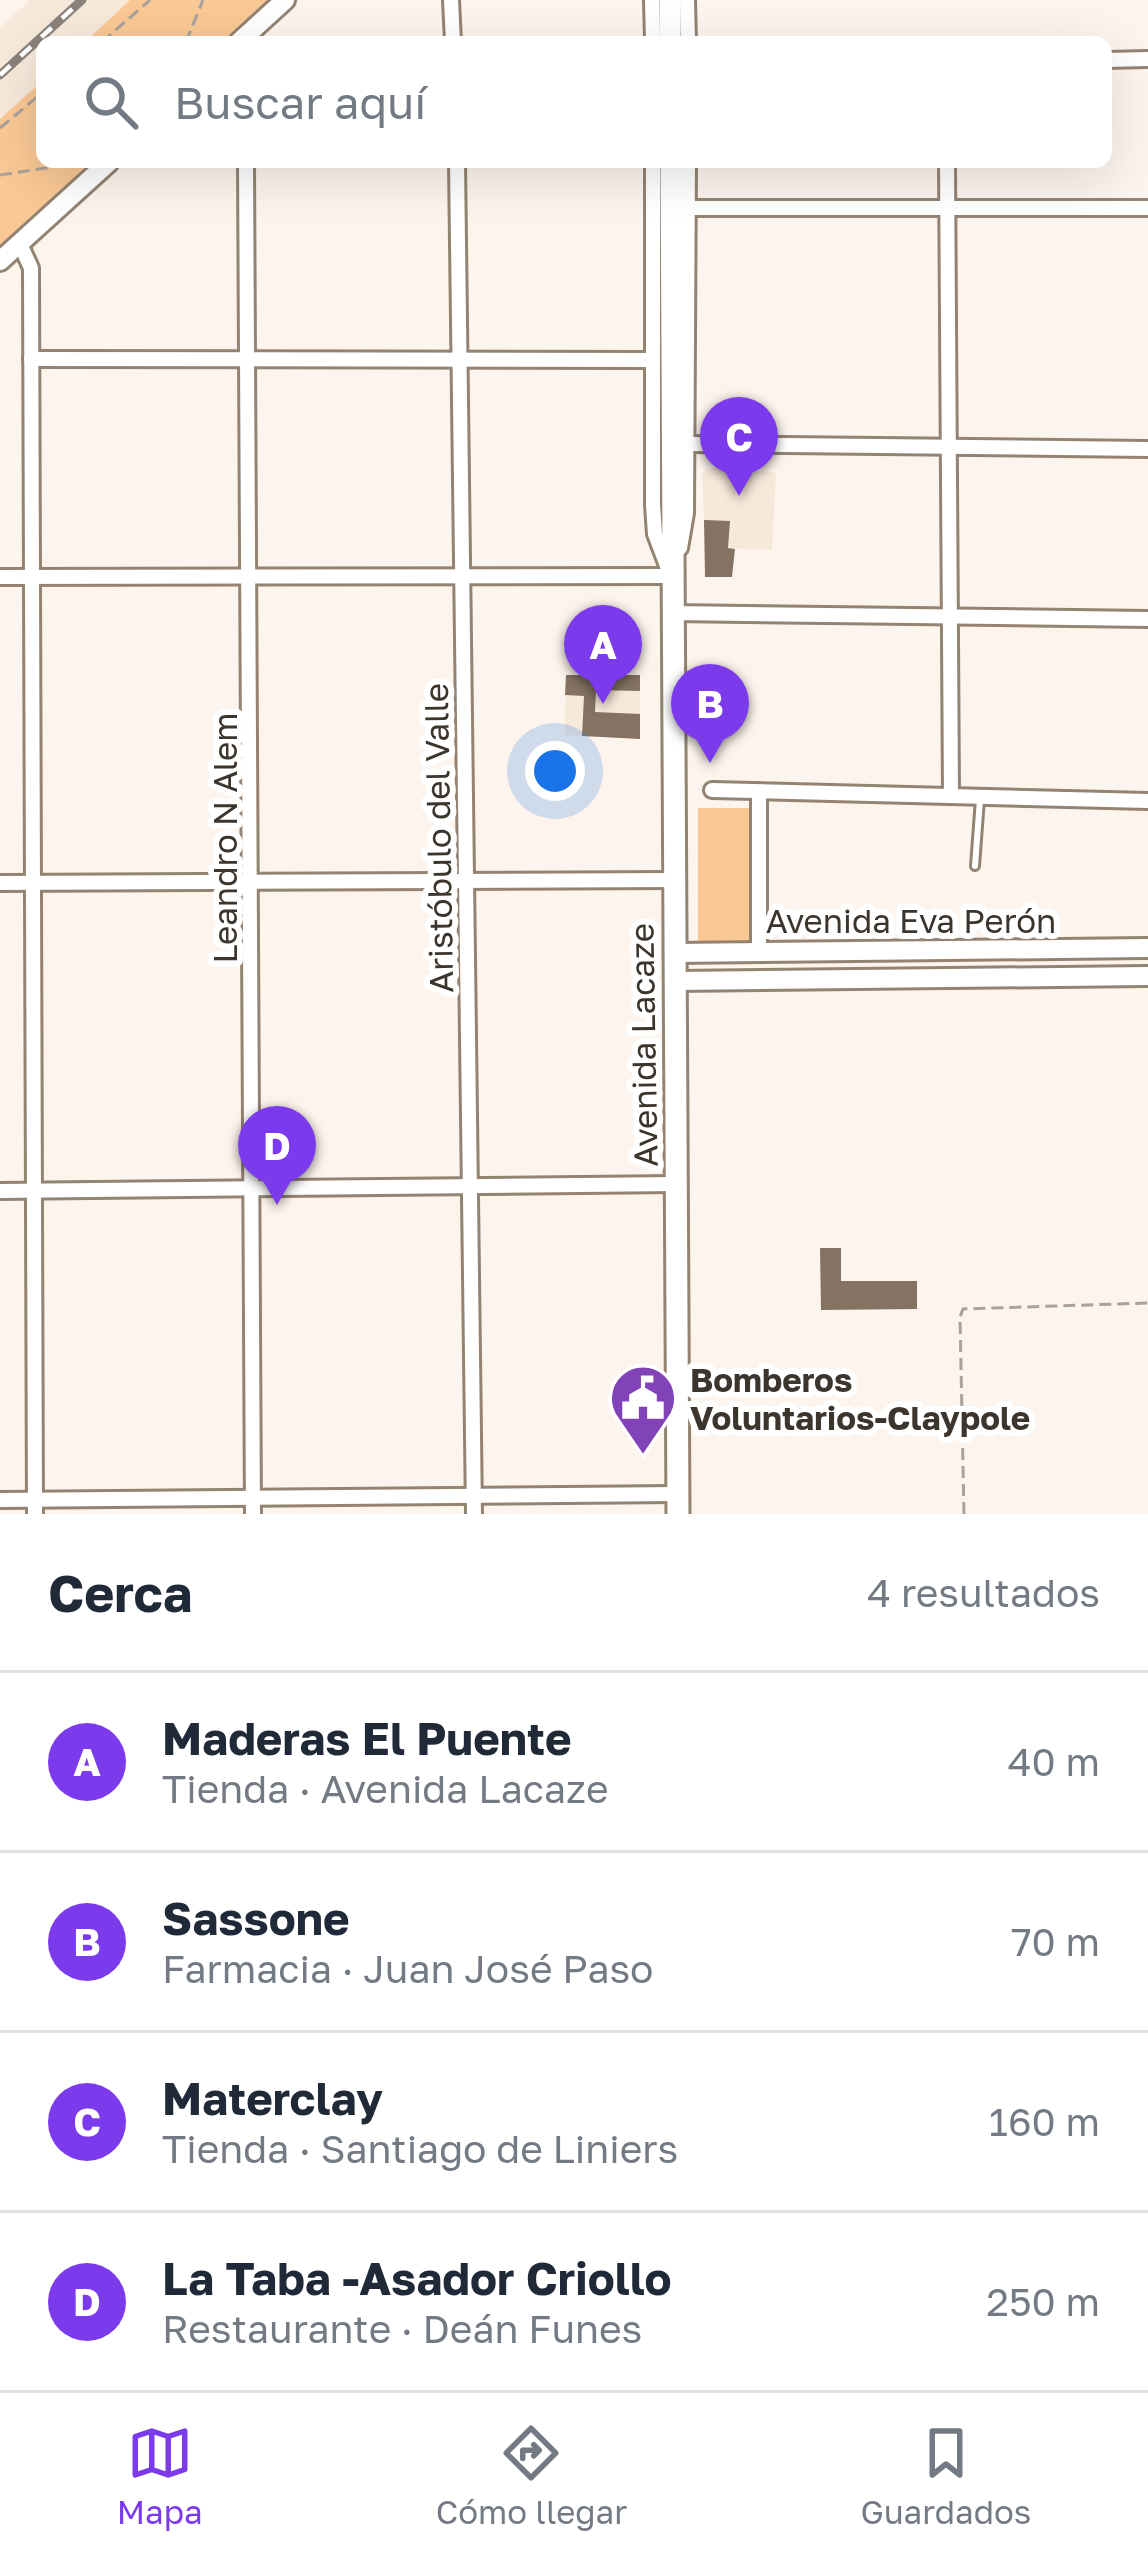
<!DOCTYPE html>
<html lang="es">
<meta charset="utf-8">
<style>
body{margin:0;font-family:"Golos Text",sans-serif;background:#f2f2f3;color:#1f2937}
.you{position:absolute;left:555px;top:771px;width:42px;height:42px;margin:-30px;border:9px solid #fff;border-radius:50%;background:#1a73e8;box-shadow:0 0 0 18px #1a73e833}
.badge{display:grid;place-items:center;width:78px;height:78px;border-radius:50%;background:#7c3aed;color:#fff;font-size:39px;font-weight:700}
.pin{position:absolute;translate:-50% -99px;filter:drop-shadow(0 3px 6px #0008)}
.pin::after{content:'';position:absolute;top:63px;width:42px;height:36px;background:inherit;clip-path:polygon(0 0,100% 0,50% 100%)}
.list{margin:0;padding:0;list-style:none}
h2{display:flex;justify-content:space-between;align-items:center;height:156px;margin:0;padding:0 48px;font-size:51px}
h2 small{font-size:39px;font-weight:400;color:#747a83}
.list li{display:grid;grid-template-columns:78px 1fr auto;gap:36px;align-items:center;box-sizing:border-box;height:180px;padding:0 48px;border-top:3px solid #e0e1e3}
.list b{display:block;font-size:45px;white-space:nowrap}
.list p{margin:0;font-size:39px;white-space:nowrap;color:#747a83}
.list em{font-size:39px;font-style:normal;color:#747a83}
.icon{flex:none;width:66px;height:66px;fill:none;stroke:currentColor;stroke-width:2;stroke-linecap:round;stroke-linejoin:round}
.map{position:relative;flex:none;width:1148px;height:1514px;overflow:hidden}
.search{position:absolute;background:#fff;box-shadow:0 12px 48px #0002;left:36px;right:36px;top:36px;height:132px;display:flex;align-items:center;gap:30px;box-sizing:border-box;padding:0 42px;border-radius:18px;color:#747a83;font-size:45px}
.sheet{height:876px;background:#fff}
nav{display:flex;justify-content:space-around;align-items:center;box-sizing:border-box;height:168px;border-top:3px solid #e0e1e3;background:#fff;font-size:33px;color:#747a83}
nav a{display:grid;justify-items:center;gap:6px}
nav .on{color:#7c3aed}
.map>svg:first-child{display:block}
</style>
<div class="map">
<svg width="1148" height="1514" viewBox="0 0 1148 1514">
<rect width="100%" height="100%" fill="#fdf5ed"/>
<!-- built -->
<g fill="#f7e9da">
<polygon points="30,0 130,0 85,42 42,42 42,81 0,119 0,28"/>
<polygon points="707,468 776,472 772,550 705,547 702,473"/>
<polygon points="566,675 640,675 640,739 565,735"/>
</g>
<!-- green -->
<g fill="#f9c894">
<polygon points="130,0 275,0 228,42 85,42"/>
<polygon points="42,81 42,162 96,162 0,248 0,119"/>
<rect x="698" y="808" width="53" height="135"/>
</g>
<!-- building -->
<g fill="#847362">
<polygon points="704,520 730,521 728,548 735,549 732,577 705,577"/>
<polygon points="566,675 640,675 640,691 596,690 595,712 640,714 640,739 582,736 584,696 565,695"/>
<polygon points="820,1248 841,1248 841,1281 917,1281 917,1309 821,1310"/>
</g>
<g fill="none" stroke-linecap="round" stroke-linejoin="round">
<!-- lane casing -->
<g stroke="#948372" stroke-width="12">
<polyline id="lane" points="975,866 980,799"/>
</g>
<!-- street casing -->
<g stroke="#948372" stroke-width="20">
<g id="street">
<polyline points="451,0 453,42"/>
<polyline points="652,0 653,42"/>
<polyline points="687,0 688,42"/>
<polyline points="1106,60 1148,59"/>
<polyline points="246,162 253,1514"/>
<polyline points="457,162 474,1514"/>
<polyline points="653,162 653,505 655,534 669,571"/>
<polyline points="947,162 951,795"/>
<polyline points="688,208 1148,208"/>
<polyline points="20,244 31,268 35,1514"/>
<polyline points="31,359 652,360"/>
<polyline points="687,444 1148,449"/>
<polyline points="680,548 686,513 688,162"/>
<polyline points="0,577 671,576"/>
<polyline points="671,613 1148,619"/>
<polyline points="712,790 1148,801"/>
<polyline points="0,883 674,880"/>
<polyline points="759,951 759,792"/>
<polyline points="0,1191 677,1184"/>
<polyline points="0,1500 678,1494"/>
</g>
</g>
<!-- secondary casing -->
<g stroke="#948372" stroke-width="24">
<g id="secondary">
<polyline points="239,42 285,0"/>
<polyline points="0,261 109,162"/>
<polyline points="675,953 1148,948"/>
<polyline points="675,981 1148,976"/>
</g>
</g>
<!-- primary casing -->
<g stroke="#948372" stroke-width="27">
<g id="primary">
<polyline points="670,0 670,42"/>
<polyline points="671,162 678,1514"/>
</g>
</g>
<!-- path -->
<g stroke="#a9a29a" stroke-width="3" stroke-dasharray="12 6" stroke-linecap="butt">
<polyline points="102,42 150,0"/>
<polyline points="186,42 203,0"/>
<polyline points="0,128 42,93"/>
<polyline points="0,175 84,162"/>
<polyline points="964,1514 960,1317 963,1309 1148,1303"/>
</g>
<!-- lane -->
<use href="#lane" stroke="#fff" stroke-width="6"/>
<!-- street -->
<use href="#street" stroke="#fff" stroke-width="14"/>
<!-- secondary -->
<use href="#secondary" stroke="#fff" stroke-width="18"/>
<!-- primary -->
<use href="#primary" stroke="#fff" stroke-width="21"/>
<!-- rail casing -->
<g stroke="#8a827a" stroke-width="9">
<polyline id="rail" points="0,75 82,0"/>
</g>
<!-- rail -->
<use href="#rail" stroke="#fff" stroke-width="4.5" stroke-dasharray="14" stroke-linecap="butt"/>
</g>
<!-- icons -->
<defs>
<g id="civic-pin" transform="scale(3.45)"><path d="M0 17L-7.5 6A9.5 9.5 0 1 1 7.5 6Z" fill="#8343b8" stroke="#fff"/><path d="M-.6-6.5H3V-4.5H.6V-3L4-1V1h2V6H-6V1h2V-1L-.6-3ZM-1.2 2.5V6h2.4V2.5Z" fill="#fff"/></g>
</defs>
<g fill-rule="evenodd">
<use href="#civic-pin" x="643" y="1398"/>
</g>
<g text-anchor="middle" dominant-baseline="central" stroke-width="12" stroke-linejoin="round" paint-order="stroke">
<!-- street labels -->
<g font-size="33" fill="#3c352d" stroke="#fff">
<text transform="translate(224 838) rotate(-90)">Leandro N Alem</text>
<text transform="translate(438 838) rotate(-91)">Aristóbulo del Valle</text>
<text x="911" y="920">Avenida Eva Perón</text>
<text transform="translate(643 1045) rotate(-91)">Avenida Lacaze</text>
</g>
<!-- poi labels -->
<g font-size="33" font-weight="bold" fill="#3c352d" stroke="#fff" text-anchor="start">
<text x="690" y="1379">Bomberos<tspan x="690" dy="38">Voluntarios-Claypole</tspan></text>
</g>
</g>
</svg>
<div class="you"></div>
<div class="pin badge" style="left:603px;top:704px">A</div>
<div class="pin badge" style="left:710px;top:763px">B</div>
<div class="pin badge" style="left:739px;top:496px">C</div>
<div class="pin badge" style="left:277px;top:1205px">D</div>
<div class="search"><svg class="icon" aria-label="search" viewBox="0 0 24 24"><circle cx="10" cy="10" r="6"/><path d="M15 15l6 6"/></svg>Buscar aquí</div>
</div>
<section class="sheet">
<h2>Cerca<small>4 resultados</small></h2>
<ul class="list">
<li><span class="badge">A</span><div><b>Maderas El Puente</b><p>Tienda · Avenida Lacaze</p></div><em>40 m</em></li>
<li><span class="badge">B</span><div><b>Sassone</b><p>Farmacia · Juan José Paso</p></div><em>70 m</em></li>
<li><span class="badge">C</span><div><b>Materclay</b><p>Tienda · Santiago de Liniers</p></div><em>160 m</em></li>
<li><span class="badge">D</span><div><b>La Taba -Asador Criollo</b><p>Restaurante · Deán Funes</p></div><em>250 m</em></li>
</ul>
</section>
<nav>
<a class="on"><svg class="icon" aria-label="map" viewBox="0 0 24 24"><path d="M3 6l6-2 6 2 6-2v14l-6 2-6-2-6 2zM9 4v14M15 6v14"/></svg>Mapa</a>
<a><svg class="icon" aria-label="directions" viewBox="0 0 24 24"><path d="M12 3l9 9-9 9-9-9zM9 14v-3h6M13 9l2 2-2 2"/></svg>Cómo llegar</a>
<a><svg class="icon" aria-label="saved" viewBox="0 0 24 24"><path d="M7 4h10v16l-5-4-5 4z"/></svg>Guardados</a>
</nav>
